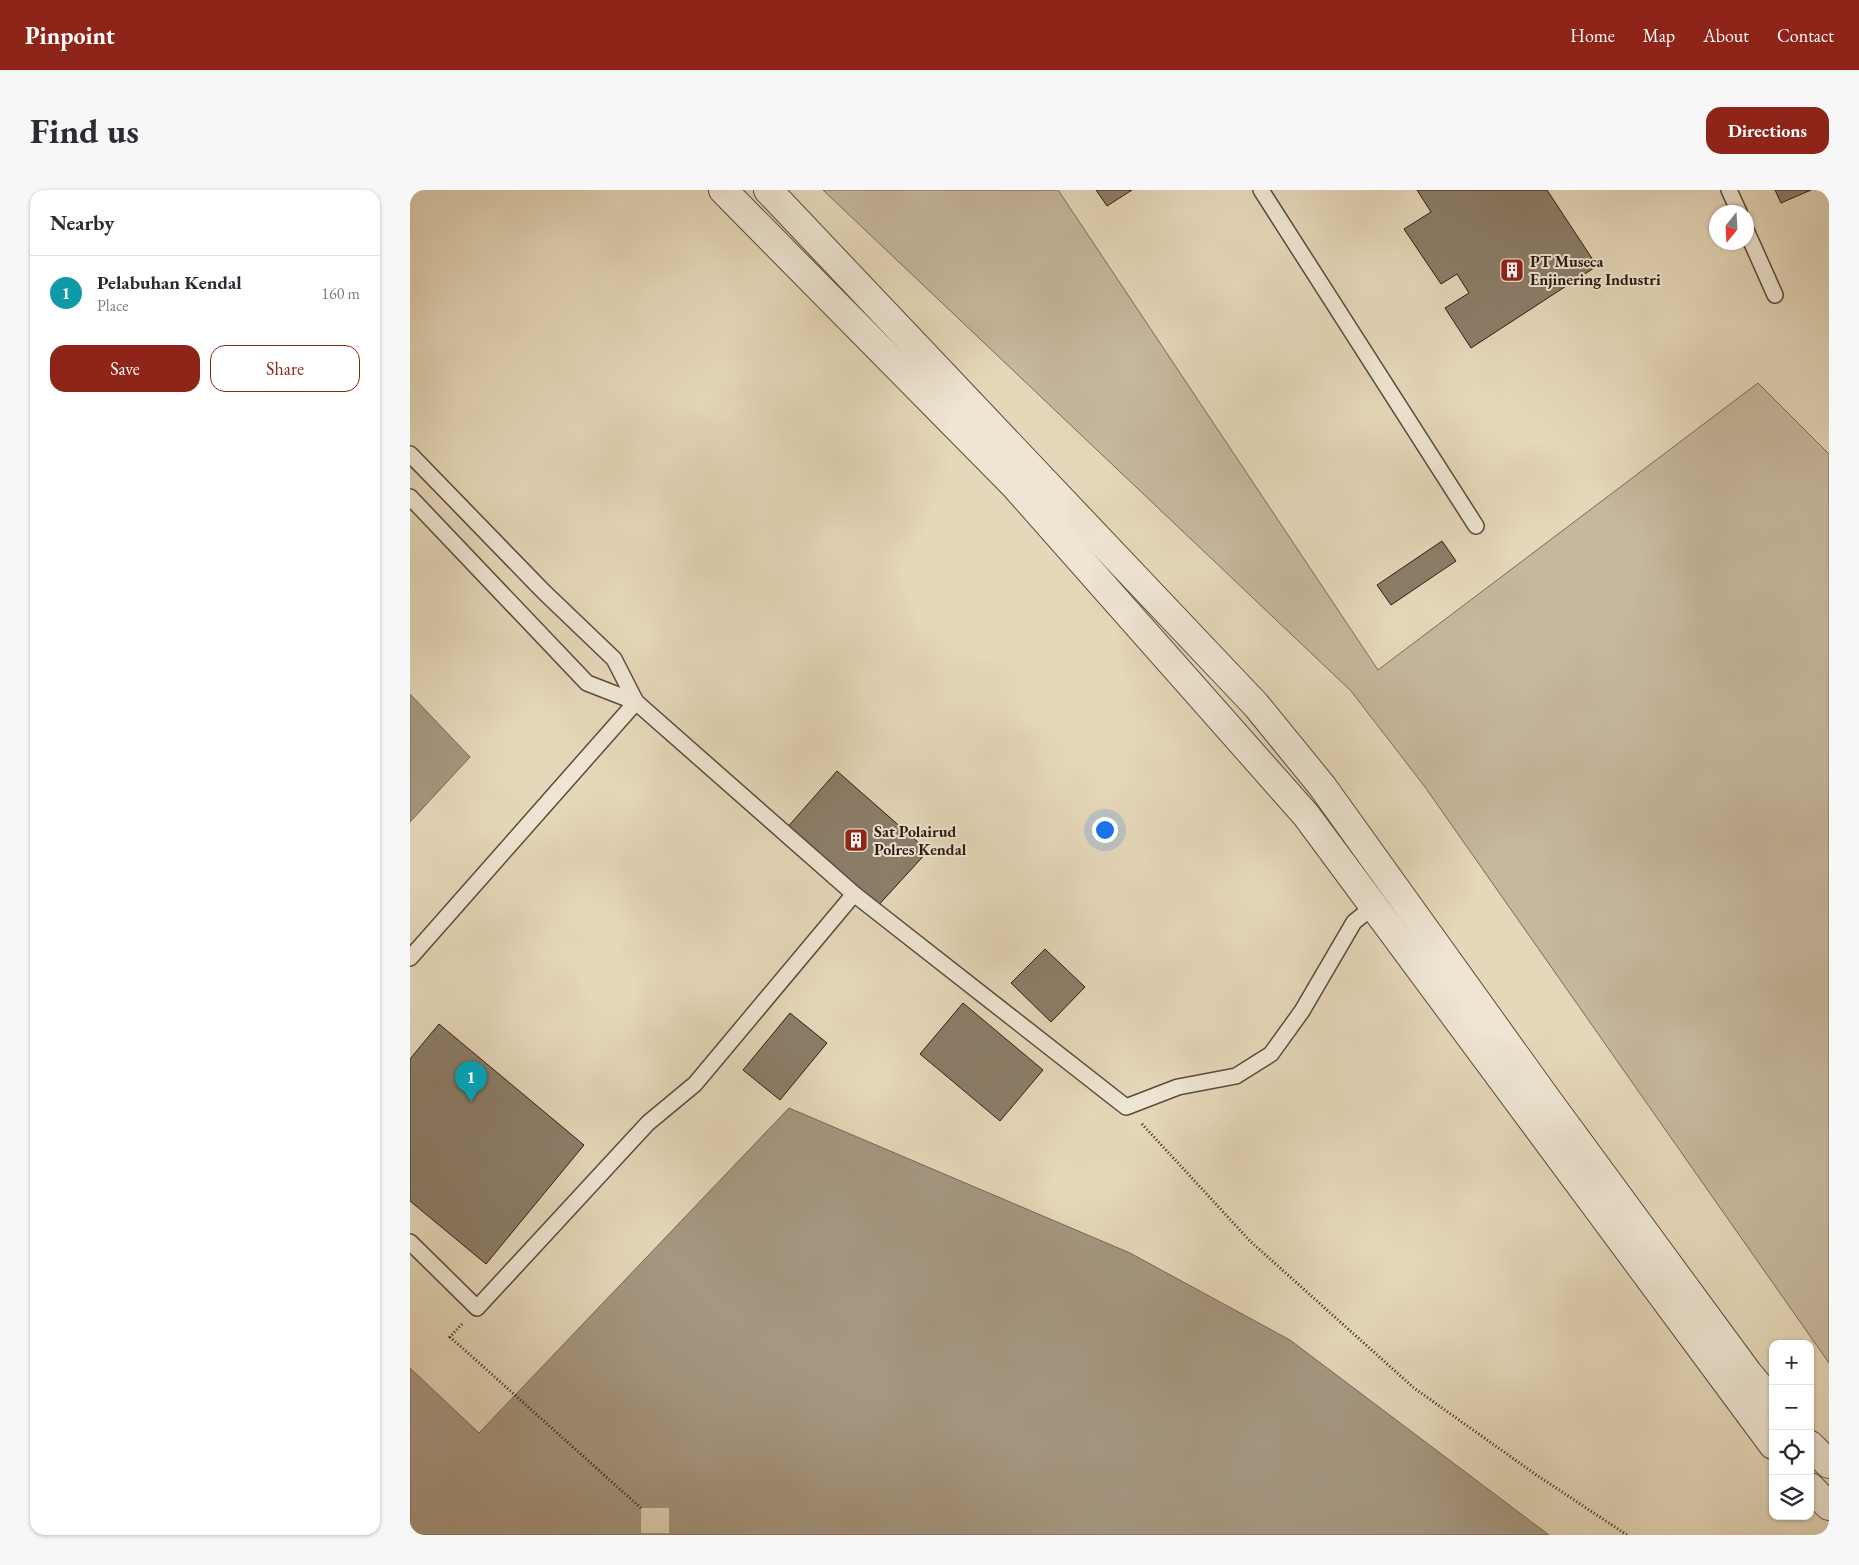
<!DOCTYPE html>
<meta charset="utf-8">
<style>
body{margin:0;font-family:"EB Garamond",serif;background:#f7f7f7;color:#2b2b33}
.controls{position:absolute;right:15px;bottom:15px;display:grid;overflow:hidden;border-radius:10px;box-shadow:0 1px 4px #0004}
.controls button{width:45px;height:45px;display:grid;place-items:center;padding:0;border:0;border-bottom:1px solid #e1e1e2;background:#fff;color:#2b2b33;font:25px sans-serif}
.compass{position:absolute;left:1299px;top:15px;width:45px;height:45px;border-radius:50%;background:#fff;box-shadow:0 1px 4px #0004;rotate:198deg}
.you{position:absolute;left:694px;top:639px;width:18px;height:18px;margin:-12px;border:4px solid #fff;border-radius:50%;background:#1a73e8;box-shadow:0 0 0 8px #1a73e833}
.badge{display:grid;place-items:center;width:32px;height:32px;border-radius:50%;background:#8f2418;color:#fff;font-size:16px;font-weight:700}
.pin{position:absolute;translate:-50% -41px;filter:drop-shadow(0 1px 2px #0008)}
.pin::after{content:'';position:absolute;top:26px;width:18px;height:15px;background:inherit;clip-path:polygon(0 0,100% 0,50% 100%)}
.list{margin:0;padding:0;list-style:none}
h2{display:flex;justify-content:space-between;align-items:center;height:65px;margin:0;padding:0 20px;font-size:21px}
h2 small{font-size:16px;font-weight:400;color:#7c7c81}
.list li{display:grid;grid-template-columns:32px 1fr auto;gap:15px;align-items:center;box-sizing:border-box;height:75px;padding:0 20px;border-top:1px solid #e1e1e2}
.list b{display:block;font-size:19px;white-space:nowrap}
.list p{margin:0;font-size:16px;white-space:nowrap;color:#7c7c81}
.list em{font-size:16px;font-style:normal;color:#7c7c81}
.actions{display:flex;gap:10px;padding:15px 20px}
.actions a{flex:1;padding:11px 0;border:1px solid #8f2418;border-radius:15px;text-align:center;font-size:18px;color:#8f2418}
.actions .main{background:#8f2418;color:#fff}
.icon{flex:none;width:28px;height:28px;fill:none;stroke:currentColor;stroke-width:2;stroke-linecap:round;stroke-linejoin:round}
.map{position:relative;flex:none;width:1419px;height:1345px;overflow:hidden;border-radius:15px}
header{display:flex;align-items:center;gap:30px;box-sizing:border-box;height:70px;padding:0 25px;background:#8f2418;color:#fff}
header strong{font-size:24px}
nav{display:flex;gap:28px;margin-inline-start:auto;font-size:18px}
.intro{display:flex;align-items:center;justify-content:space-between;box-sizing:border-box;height:120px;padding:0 30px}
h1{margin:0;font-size:35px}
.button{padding:12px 22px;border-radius:15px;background:#8f2418;color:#fff;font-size:18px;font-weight:700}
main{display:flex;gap:30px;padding:0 30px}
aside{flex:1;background:#fff;border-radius:15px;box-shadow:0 1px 4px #0004}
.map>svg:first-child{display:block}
</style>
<header>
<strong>Pinpoint</strong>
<nav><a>Home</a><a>Map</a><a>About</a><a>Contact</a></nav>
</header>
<div class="intro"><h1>Find us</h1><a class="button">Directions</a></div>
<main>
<aside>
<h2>Nearby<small></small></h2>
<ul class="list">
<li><span class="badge" style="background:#0f9aa8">1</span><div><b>Pelabuhan Kendal</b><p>Place</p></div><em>160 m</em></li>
</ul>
<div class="actions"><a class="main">Save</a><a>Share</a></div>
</aside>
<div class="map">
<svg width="1419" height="1345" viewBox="0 0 1419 1345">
<rect width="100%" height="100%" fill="#e5d7b9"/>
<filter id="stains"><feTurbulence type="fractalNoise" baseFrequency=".004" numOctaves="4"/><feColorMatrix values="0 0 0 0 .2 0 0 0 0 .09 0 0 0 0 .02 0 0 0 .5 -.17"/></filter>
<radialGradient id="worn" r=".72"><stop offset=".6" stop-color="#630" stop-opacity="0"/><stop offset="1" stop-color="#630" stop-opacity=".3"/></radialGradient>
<!-- green -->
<polygon fill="#c6b79d" stroke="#796a58" points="413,0 648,0 968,480 1348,193 1419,264 1419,1173 1015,597 941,501"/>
<!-- water -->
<g fill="#a69781" stroke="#756655">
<polygon points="0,504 60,567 0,632"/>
<polygon points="379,918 720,1063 880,1150 1139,1345 0,1345 0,1178 69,1243"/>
</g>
<!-- pier -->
<rect fill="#e5d7b9" x="231" y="1318" width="28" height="25"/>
<!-- building -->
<g fill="#8c7d69" stroke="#2c1c13">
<polygon points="686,0 722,0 697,16"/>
<polygon points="1007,0 1137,0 1187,76 1061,158 1035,118 1059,103 1047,84 1031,94 994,39 1021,22"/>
<polygon points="1365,0 1401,0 1371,13"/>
<polygon points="1032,351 1046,371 981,415 967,395"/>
<polygon points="427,581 518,661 465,719 375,640"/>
<polygon points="635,759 675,797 641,832 601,793"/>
<polygon points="553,813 633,880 590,931 510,864"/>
<polygon points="380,823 417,853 370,910 333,880"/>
<polygon points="29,834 174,955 76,1074 0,1011 0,869"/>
</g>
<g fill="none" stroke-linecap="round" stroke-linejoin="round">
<!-- lane casing -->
<g stroke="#5a4b3c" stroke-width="18">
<g id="lane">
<polyline points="851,0 1066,336"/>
<polyline points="1319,0 1329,22"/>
<polyline points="1336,40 1365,105"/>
<polyline points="0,264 134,402 204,469 226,512 0,768"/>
<polyline points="0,307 177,493 226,512 444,704 716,917 768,897 826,886 861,864 892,821 944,732 964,716"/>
<polyline points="0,1052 67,1118 238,933 285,894 444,704"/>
</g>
</g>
<!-- street casing -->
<g stroke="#5a4b3c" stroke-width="30">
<g id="street">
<polyline points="313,0 605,296 896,625 1363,1255"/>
<polyline points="358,0 846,515 912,596 1136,908 1338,1183 1363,1213"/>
<polyline points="1400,1255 1419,1274"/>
<polyline points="1400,1297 1419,1316"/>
</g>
</g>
<!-- path -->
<g stroke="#2c1c13" stroke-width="3" stroke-dasharray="1 2.5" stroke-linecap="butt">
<polyline points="732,934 840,1051 1004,1198 1125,1284 1217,1345"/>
<polyline points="52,1134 40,1147 231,1318"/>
</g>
<!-- lane -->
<use href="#lane" stroke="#eee5d2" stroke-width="15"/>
<!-- street -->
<use href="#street" stroke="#eee5d2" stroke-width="28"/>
</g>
<!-- icons -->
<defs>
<g id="building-square" transform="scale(1.25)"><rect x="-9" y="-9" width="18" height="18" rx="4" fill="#8f2418" stroke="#eee5d2"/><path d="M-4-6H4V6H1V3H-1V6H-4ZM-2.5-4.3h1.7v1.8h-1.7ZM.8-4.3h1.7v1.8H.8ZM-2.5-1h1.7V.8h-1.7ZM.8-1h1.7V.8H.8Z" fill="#fff"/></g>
</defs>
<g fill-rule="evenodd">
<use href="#building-square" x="1102" y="80"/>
<use href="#building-square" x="446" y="650"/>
</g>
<g text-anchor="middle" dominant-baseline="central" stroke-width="4" stroke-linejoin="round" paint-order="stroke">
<!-- poi labels -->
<g font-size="16" font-weight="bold" fill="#2c1c13" stroke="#eee5d2" text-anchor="start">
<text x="1120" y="71">PT Museca<tspan x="1120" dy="18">Enjinering Industri</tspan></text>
<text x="464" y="641">Sat Polairud<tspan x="464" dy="18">Polres Kendal</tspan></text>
</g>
</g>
<rect width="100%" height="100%" filter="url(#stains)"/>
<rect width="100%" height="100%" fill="url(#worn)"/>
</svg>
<div class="controls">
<button>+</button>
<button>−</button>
<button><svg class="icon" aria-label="locate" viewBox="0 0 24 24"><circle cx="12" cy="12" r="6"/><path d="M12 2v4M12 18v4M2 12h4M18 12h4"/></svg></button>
<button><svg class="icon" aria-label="layers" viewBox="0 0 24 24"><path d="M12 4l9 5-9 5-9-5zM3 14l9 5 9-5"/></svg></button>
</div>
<svg class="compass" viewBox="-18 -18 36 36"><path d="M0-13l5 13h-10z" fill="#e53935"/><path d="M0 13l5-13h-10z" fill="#7c7c81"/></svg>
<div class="you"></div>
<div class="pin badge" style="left:61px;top:912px;background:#0f9aa8">1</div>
</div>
</main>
